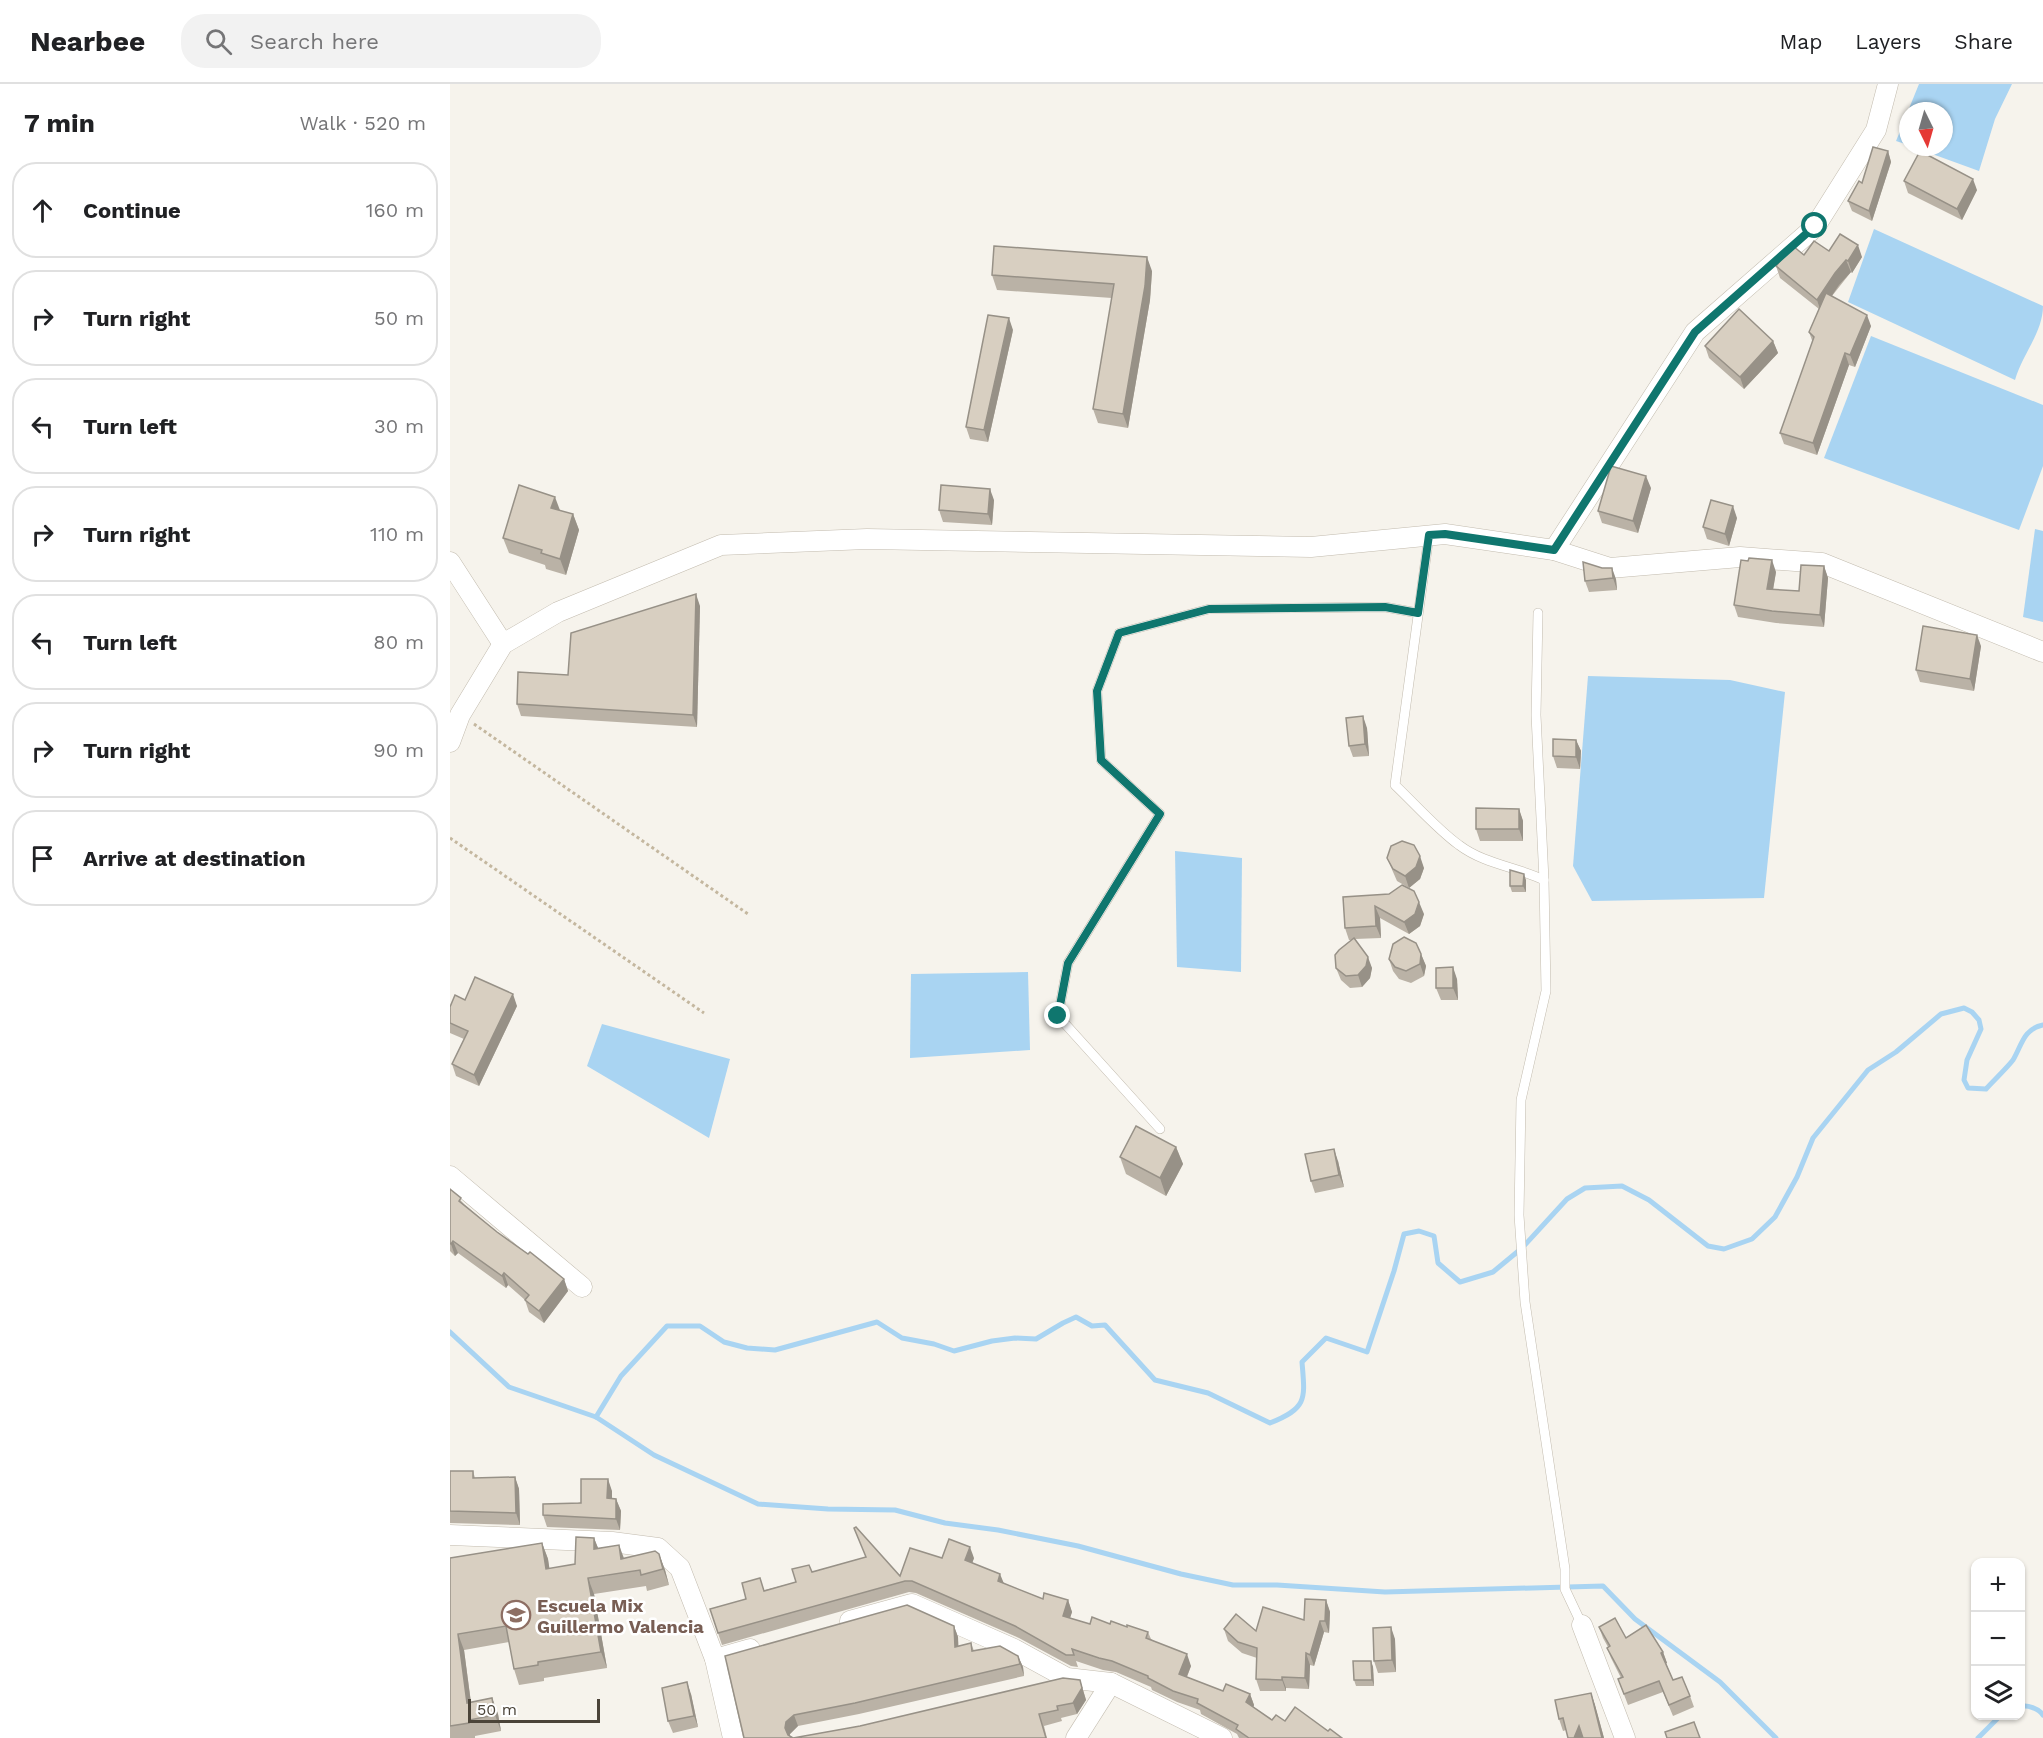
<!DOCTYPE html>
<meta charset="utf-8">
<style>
body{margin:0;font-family:"Work Sans",sans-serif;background:#f2f2f2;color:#202124}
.controls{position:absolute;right:18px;bottom:18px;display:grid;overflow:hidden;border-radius:12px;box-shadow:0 2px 4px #0004}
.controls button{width:54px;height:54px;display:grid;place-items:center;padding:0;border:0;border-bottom:2px solid #e0e0e0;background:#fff;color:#202124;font:30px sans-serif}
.compass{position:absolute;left:1449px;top:18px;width:54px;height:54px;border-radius:50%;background:#fff;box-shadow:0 2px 4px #0004;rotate:175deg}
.scale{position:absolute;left:18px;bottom:15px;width:132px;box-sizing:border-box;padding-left:6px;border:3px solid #4b4439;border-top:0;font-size:16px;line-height:21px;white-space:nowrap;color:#4b4439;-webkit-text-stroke:4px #fff;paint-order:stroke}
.stop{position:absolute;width:18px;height:18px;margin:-14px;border:4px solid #0f766e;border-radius:50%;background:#fff}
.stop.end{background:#0f766e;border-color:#fff;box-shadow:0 2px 6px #0008}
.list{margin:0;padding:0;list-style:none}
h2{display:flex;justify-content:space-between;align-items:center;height:78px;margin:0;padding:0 24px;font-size:26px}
h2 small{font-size:20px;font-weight:400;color:#757577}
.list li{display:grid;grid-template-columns:39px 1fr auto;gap:18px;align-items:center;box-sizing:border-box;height:96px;margin:0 12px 12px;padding:0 12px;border:2px solid #e0e0e0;border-radius:24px}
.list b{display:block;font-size:22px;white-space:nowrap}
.list em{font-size:20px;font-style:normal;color:#757577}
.icon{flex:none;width:33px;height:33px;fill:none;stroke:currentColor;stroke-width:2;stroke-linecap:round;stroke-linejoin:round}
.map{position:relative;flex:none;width:1593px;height:1654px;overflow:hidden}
header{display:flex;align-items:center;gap:36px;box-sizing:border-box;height:84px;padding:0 30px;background:#fff;border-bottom:2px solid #e0e0e0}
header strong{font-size:28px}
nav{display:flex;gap:33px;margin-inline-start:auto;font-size:21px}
.search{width:420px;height:54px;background:#f2f2f2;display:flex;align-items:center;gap:15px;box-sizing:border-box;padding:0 21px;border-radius:24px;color:#757577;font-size:22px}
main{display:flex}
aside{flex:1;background:#fff}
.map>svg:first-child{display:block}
</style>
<header>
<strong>Nearbee</strong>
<div class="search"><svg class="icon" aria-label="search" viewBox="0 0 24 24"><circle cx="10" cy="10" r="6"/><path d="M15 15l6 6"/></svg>Search here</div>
<nav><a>Map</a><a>Layers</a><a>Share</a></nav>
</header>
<main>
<aside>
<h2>7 min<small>Walk · 520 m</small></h2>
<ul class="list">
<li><svg class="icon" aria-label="ahead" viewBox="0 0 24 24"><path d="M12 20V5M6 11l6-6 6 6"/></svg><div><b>Continue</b></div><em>160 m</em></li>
<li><svg class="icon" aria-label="right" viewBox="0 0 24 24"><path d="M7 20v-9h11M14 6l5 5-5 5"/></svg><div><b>Turn right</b></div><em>50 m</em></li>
<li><svg class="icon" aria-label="left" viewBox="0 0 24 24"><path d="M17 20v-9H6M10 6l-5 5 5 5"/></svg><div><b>Turn left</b></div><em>30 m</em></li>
<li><svg class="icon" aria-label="right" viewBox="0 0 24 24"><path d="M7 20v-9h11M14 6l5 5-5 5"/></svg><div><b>Turn right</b></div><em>110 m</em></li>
<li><svg class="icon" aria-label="left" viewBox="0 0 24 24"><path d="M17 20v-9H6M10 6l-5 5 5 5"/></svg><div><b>Turn left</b></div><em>80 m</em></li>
<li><svg class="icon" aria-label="right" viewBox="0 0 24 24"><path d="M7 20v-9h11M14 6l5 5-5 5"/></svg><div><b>Turn right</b></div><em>90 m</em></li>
<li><svg class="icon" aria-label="arrive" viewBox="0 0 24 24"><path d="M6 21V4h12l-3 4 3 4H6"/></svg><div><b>Arrive at destination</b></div></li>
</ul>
</aside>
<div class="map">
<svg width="1593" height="1654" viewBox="0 0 1593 1654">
<rect width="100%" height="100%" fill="#f6f3ec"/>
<!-- water -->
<g fill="#a9d4f2">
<polygon points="1469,0 1562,0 1545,35 1529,87 1463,63 1494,63 1494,27 1458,27"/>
<polygon points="1458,28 1458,61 1446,57"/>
<path d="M1424,145L1593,222C1593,248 1572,271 1565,296L1398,218Z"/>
<polygon points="1421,252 1593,321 1593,382 1569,446 1374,374"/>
<polygon points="1585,445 1593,447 1593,538 1573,533"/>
<polygon points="1138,592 1280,596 1335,608 1314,814 1142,817 1123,782"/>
<polygon points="725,767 792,774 791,888 727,883"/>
<polygon points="578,888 580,966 460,974 461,890"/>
<polygon points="152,940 280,975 259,1054 137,982"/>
</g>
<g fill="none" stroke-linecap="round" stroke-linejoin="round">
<!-- stream -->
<g stroke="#a9d4f2" stroke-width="5">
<polyline points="0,1248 59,1303 146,1333 204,1371 308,1420 378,1425 445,1426 495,1439 548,1446 628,1462 731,1490 783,1501 827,1501 935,1508 1153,1502 1185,1535 1270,1598 1326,1654"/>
<path d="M146,1333L171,1292L217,1242H250L274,1258L297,1264L325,1266L427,1238L452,1254L484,1260L504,1267L542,1257L565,1254L586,1255L613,1239L626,1233L642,1242L655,1241L705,1296L758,1309L820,1339C858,1324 855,1315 852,1278L876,1254L917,1268L944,1187L954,1150L969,1147L984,1152L988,1179L1010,1198L1043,1188L1072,1164L1117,1115L1135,1104L1172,1102L1199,1116L1258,1162L1274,1165L1302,1155L1325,1133L1347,1093L1363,1054L1418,986L1446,968L1491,930L1514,924L1522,928L1529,936L1531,945L1517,976L1514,996L1518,1004L1536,1005C1544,996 1556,985 1563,976C1572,961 1573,945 1593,941"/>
<path d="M1570,1623C1577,1620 1589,1625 1593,1631"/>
<polyline points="1528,1654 1550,1632"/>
</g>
<!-- service casing -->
<g stroke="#c2bbae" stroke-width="10">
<g id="service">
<path d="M979,451L945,701C965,720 988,746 1009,761C1034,780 1067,783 1094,796"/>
<polyline points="1088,529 1086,631 1094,796 1096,907 1071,1016 1069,1131 1075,1218 1115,1485 1115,1505 1132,1541"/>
<polyline points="710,1045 608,932 618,879 710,730 651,676 647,607 669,549 759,525 935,523 968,529"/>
</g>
</g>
<!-- minor casing -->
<g stroke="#c2bbae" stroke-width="21">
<g id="minor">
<polyline points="1104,466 1245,248 1365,143 1426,46 1438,0"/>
<polyline points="0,478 53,560"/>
<polyline points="0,658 10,631 53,560 108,528 271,461 417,455 861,463 995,450 1104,466 1160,484 1290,473 1372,479 1593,568"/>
<polyline points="0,1092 132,1203"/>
<polyline points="0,1451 162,1458 208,1464 230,1484 265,1575 283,1654"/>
<polyline points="400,1537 462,1520 564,1565 617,1594 661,1599 772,1654"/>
<polyline points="1132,1541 1175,1654"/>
<polyline points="265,1575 300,1565"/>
<polyline points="626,1654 661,1599"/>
</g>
</g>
<!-- path -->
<g stroke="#c4b79f" stroke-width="3" stroke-dasharray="3 3" stroke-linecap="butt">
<polyline points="24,640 298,830"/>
<polyline points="0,754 254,929"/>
</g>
<!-- service -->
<use href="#service" stroke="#fff" stroke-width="9"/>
<!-- minor -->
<use href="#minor" stroke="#fff" stroke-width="20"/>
</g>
<!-- wall -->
<g fill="#bab2a6">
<polygon points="1438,67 1441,78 1422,137 1402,127 1398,117 1412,99"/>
<polygon points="1454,97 1527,106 1512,136 1458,109"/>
<polygon points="1379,167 1412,173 1402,189 1401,188 1382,212 1421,242 1405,283 1399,281 1367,371 1334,360 1330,349 1363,259 1359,248 1369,225 1330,194 1326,182"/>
<polygon points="702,187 700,216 678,344 648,339 643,325 662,214 547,206 542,191"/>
<polygon points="563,246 538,358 520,355 516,343"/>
<polygon points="1323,257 1328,269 1294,305 1259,274 1255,262"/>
<polygon points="1201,404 1188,449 1152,439 1148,427"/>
<polygon points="544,416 542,441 493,438 489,426"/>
<polygon points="110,427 123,430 129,446 116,491 96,485 95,481 59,469 53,454"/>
<polygon points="1287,434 1279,462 1257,455 1253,443"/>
<polygon points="1133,478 1166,495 1167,506 1139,508 1135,497"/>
<polygon points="1374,482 1378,494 1374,543 1326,539 1288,533 1284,521 1326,488 1323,506 1349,507"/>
<polygon points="250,522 247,643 71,632 67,620 118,591"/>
<polygon points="1531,562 1524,607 1470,598 1466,586"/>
<polygon points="917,644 919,672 903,673 899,662"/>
<polygon points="1126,656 1131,667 1130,685 1107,684 1103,672"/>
<polygon points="1069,725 1073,737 1073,757 1030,757 1026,745"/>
<polygon points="937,774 974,784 970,795 959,804 947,797"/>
<polygon points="1076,796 1076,808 1062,808 1060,802"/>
<polygon points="893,813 974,830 970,842 959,850 930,834 931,854 905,855 922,884 920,894 912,903 900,904 891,896 886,884 902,856 899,856 895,844"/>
<polygon points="971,870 976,882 974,892 961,899 949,895 943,887 939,875"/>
<polygon points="1007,895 1008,916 991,916 986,904"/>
<polygon points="15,916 67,922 29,1002 6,992 2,980 14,955 0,949 0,923"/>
<polygon points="726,1063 733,1080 716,1112 676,1090 670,1073"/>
<polygon points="888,1077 894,1103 865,1109 861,1097"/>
<polygon points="0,1105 14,1120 47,1148 114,1195 118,1207 94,1239 79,1228 75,1216 58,1201 56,1204 8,1169 5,1172 0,1167"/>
<polygon points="0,1387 23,1387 25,1394 65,1393 69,1405 70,1441 0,1439"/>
<polygon points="162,1407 162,1414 166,1415 171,1427 170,1446 97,1443 93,1431"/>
<polygon points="404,1444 450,1492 492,1474 524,1474 522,1479 553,1499 593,1515 618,1516 622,1528 620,1534 640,1540 660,1540 677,1543 698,1548 701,1555 741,1582 737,1593 773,1607 800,1610 804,1621 803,1623 822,1636 835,1637 878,1647 892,1654 789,1654 787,1650 751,1630 750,1626 727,1618 702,1606 701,1603 666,1588 653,1586 626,1577 628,1583 621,1582 569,1554 466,1509 459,1508 272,1561 260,1525 296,1515 315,1506 346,1498 362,1488 416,1473"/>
<polygon points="144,1454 148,1464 174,1475 209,1470 215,1486 219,1501 197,1507 196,1502 144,1510 157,1584 94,1594 94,1597 69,1601 64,1585 59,1558 14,1566 21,1618 42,1614 48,1630 51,1647 25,1652 25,1654 0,1654 0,1474 92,1459 98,1475 99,1485 125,1480"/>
<polygon points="876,1516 880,1528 879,1549 874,1548 864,1582 860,1581 859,1605 836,1604 836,1607 810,1607 806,1595 807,1574 792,1569 778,1557 774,1545 806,1547 854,1536"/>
<polygon points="504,1542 508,1553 508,1562 521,1559 524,1567 568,1572 573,1583 574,1592 409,1630 348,1642 340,1650 340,1652 343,1654 410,1642 630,1596 636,1616 627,1630 611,1634 612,1637 594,1642 597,1654 294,1654"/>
<polygon points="1149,1543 1213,1568 1217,1579 1216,1579 1223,1596 1240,1612 1244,1623 1223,1632 1213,1608 1178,1621 1168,1595 1171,1594 1161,1574 1157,1564 1158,1563 1153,1554"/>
<polygon points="945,1555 946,1588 928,1589 924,1577"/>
<polygon points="921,1577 923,1583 924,1602 906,1602 904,1596"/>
<polygon points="1141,1609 1145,1621 1154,1654 1133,1654 1116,1646 1113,1647 1109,1635"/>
<polygon points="241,1610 248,1643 223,1649 218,1637"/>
</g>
<!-- shaded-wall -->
<g fill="#979187">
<polygon points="1438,67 1441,78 1422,137 1419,127"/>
<polygon points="1523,95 1527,106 1512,136 1507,125"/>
<polygon points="1408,161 1412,173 1402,189 1398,177"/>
<polygon points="697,173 702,187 700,216 678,344 673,330"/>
<polygon points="1396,176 1401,188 1389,201 1371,228 1367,216 1385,189"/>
<polygon points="1417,231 1421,242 1405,283 1400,271"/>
<polygon points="559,234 563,246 538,358 534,346"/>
<polygon points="1323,257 1328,269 1294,305 1290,293"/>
<polygon points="1395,269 1399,281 1367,371 1363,359"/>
<polygon points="1196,392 1201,404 1188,449 1183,437"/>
<polygon points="540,405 544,416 542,441 538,430"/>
<polygon points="105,413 111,429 101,424"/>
<polygon points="1283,422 1287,434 1279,462 1275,450"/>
<polygon points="123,430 129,446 116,491 110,475"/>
<polygon points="1322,476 1326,488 1321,517 1317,505"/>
<polygon points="1374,482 1378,494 1374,543 1370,531"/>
<polygon points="1162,484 1166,495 1167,506 1163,494"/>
<polygon points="246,510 250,522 247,643 243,631"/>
<polygon points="1527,551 1531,562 1524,607 1520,595"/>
<polygon points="913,632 917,644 919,672 915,660"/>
<polygon points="1126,656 1131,667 1130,685 1126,673"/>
<polygon points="1069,725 1073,737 1073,757 1069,745"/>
<polygon points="970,772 974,784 970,795 959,804 955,792"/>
<polygon points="1074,790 1076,796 1076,808 1073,802"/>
<polygon points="969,818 974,830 970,842 959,850 954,838"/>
<polygon points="925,822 930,834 931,854 926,842"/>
<polygon points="971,870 976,882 974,892 970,880"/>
<polygon points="918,873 922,884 920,894 912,903 908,891"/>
<polygon points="1003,883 1007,895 1008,916 1003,904"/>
<polygon points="63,910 67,922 29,1002 24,991"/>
<polygon points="726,1063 733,1080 716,1112 710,1094"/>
<polygon points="884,1065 888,1077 894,1103 889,1091"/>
<polygon points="3,1157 8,1169 5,1172 1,1160"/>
<polygon points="54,1189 58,1201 56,1204 52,1192"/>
<polygon points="114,1195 118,1207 94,1239 89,1227"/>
<polygon points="65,1393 69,1405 70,1441 66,1429"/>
<polygon points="158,1395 162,1407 162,1426 157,1414"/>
<polygon points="166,1415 171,1427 170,1446 166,1435"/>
<polygon points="144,1454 150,1469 144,1465"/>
<polygon points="92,1459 98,1475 102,1501 96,1485"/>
<polygon points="169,1461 175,1477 171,1475"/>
<polygon points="520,1463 524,1474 519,1488 515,1476"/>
<polygon points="209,1470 215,1486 219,1501 213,1485"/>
<polygon points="550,1490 555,1502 548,1497"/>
<polygon points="138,1494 144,1510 157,1584 151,1568"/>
<polygon points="618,1516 622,1528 617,1543 613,1532"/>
<polygon points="876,1516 880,1528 879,1549 875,1537"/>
<polygon points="870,1537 874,1548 864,1582 860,1571"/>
<polygon points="504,1542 508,1553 509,1574 505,1563"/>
<polygon points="941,1543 945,1555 946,1588 942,1576"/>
<polygon points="8,1550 14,1566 23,1635 17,1619"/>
<polygon points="1213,1568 1217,1579 1215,1580 1211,1569"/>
<polygon points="856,1569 860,1581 859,1605 855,1594"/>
<polygon points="737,1570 741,1582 733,1602 729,1590"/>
<polygon points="568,1572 573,1583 574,1592 570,1580"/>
<polygon points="921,1577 923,1583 924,1602 922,1596"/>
<polygon points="832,1593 836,1604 836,1607 832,1596"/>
<polygon points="630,1596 636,1616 627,1630 623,1619"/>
<polygon points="237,1598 241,1610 248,1643 244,1632"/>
<polygon points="1141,1609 1145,1621 1154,1654 1152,1654"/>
<polygon points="800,1610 804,1621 801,1630 796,1618"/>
<polygon points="42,1614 48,1630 51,1647 45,1631"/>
<polygon points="344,1631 348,1642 340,1650 339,1654 335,1644 336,1638"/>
<polygon points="1129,1642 1133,1654 1124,1654"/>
</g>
<!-- building -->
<g fill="#d8cfc1" stroke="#979187" stroke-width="1.5">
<polygon points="1423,63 1438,67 1419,127 1398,117 1409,97 1412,99"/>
<polygon points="1470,67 1523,95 1507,125 1454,97"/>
<polygon points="1390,150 1408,161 1398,177 1396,176 1385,189 1367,216 1326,182 1343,162 1354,171 1364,157 1379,167"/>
<polygon points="544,162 697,173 695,202 673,330 643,325 664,200 542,191"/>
<polygon points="1376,209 1417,231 1400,271 1395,269 1363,359 1330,349 1364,253 1359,248"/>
<polygon points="1289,225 1323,257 1290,293 1255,262"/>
<polygon points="538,231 559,234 534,346 516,343"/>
<polygon points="1161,382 1196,392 1183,437 1148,427"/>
<polygon points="69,401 105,413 101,424 123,430 110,475 91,469 92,466 53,454"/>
<polygon points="491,401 540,405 538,430 489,426"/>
<polygon points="1261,416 1283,422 1275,450 1253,443"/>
<polygon points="1299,474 1322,476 1317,505 1349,507 1351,481 1374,482 1370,531 1322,527 1284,521 1291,476 1298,477"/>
<polygon points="1133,478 1152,484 1162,484 1163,494 1135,497"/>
<polygon points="246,510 243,631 67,620 68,588 118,591 121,549"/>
<polygon points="1473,542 1527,551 1520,595 1466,586"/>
<polygon points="913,632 915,660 899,662 896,634"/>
<polygon points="1103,655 1126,656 1126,673 1103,672"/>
<polygon points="1026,724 1069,725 1069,745 1026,745"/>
<polygon points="952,757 964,761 970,772 966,783 955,792 943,785 937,774 941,762"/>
<polygon points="1060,786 1074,790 1073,802 1060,802"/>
<polygon points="952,801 964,807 969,818 965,830 954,838 925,822 926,842 895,844 893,813 939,810"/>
<polygon points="954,853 966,859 971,870 970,880 956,887 945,883 939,875 943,860"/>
<polygon points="904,854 918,873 916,882 908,891 896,892 886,884 885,871 889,866"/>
<polygon points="1003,883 1003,904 986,904 986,884"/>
<polygon points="25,893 63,910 24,991 2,980 18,947 0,939 0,923 5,911 15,916"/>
<polygon points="686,1042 726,1063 710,1094 670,1073"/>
<polygon points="884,1065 889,1091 861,1097 855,1070"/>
<polygon points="0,1105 11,1114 9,1117 47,1148 78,1170 80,1168 114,1195 89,1227 75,1216 79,1211 54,1189 52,1192 3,1157 1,1160 0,1159"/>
<polygon points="0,1387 23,1387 23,1394 65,1393 66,1429 0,1427"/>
<polygon points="131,1395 158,1395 157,1414 166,1415 166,1435 93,1431 93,1420 131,1419"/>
<polygon points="406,1443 450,1492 460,1464 492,1474 499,1455 520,1463 515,1476 550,1490 548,1497 593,1515 594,1509 618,1516 613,1532 640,1540 642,1533 660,1540 661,1537 677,1543 677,1541 698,1548 696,1554 737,1570 729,1590 773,1607 776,1600 800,1610 796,1618 822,1636 826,1631 835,1637 845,1623 878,1647 880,1645 892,1654 799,1654 786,1645 788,1641 747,1619 748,1615 723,1607 698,1594 698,1592 662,1577 649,1574 622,1565 624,1571 616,1571 565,1542 462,1497 455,1497 268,1549 260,1525 296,1515 292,1499 310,1494 314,1507 346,1498 342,1485 359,1481 362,1488 416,1473 404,1444"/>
<polygon points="126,1453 144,1454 144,1465 169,1461 171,1475 205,1467 209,1470 213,1485 191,1491 190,1486 138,1494 151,1568 88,1578 88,1581 64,1585 56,1542 8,1550 17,1619 42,1614 45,1631 19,1636 19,1639 0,1642 0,1474 92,1459 96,1485 125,1480"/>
<polygon points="855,1515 876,1516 875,1537 870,1537 860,1571 856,1569 855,1594 832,1593 832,1596 806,1595 807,1564 788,1558 774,1545 786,1530 806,1547 813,1523 854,1536"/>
<polygon points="457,1521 504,1542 505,1563 521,1559 522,1567 550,1562 568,1572 570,1580 405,1619 344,1631 336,1638 335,1644 338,1651 343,1654 410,1642 613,1594 630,1596 632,1604 623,1619 607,1622 608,1626 589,1630 596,1654 294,1654 275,1572"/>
<polygon points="1165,1534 1176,1554 1196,1541 1213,1568 1211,1569 1223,1596 1232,1593 1240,1612 1219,1621 1209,1597 1174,1610 1168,1595 1173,1593 1157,1564 1160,1562 1149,1543"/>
<polygon points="941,1543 942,1576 924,1577 923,1544"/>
<polygon points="903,1577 921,1577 922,1596 904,1596"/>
<polygon points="237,1598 244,1632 218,1637 212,1604"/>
<polygon points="1141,1609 1152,1654 1133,1654 1129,1642 1124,1654 1118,1654 1113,1634 1109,1635 1105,1616"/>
<polygon points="1244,1638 1250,1654 1217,1654 1215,1648"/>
</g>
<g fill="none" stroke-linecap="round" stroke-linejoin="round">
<!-- route -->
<polyline stroke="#0f766e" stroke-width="8" points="608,932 618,879 710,730 651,676 647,607 669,549 759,525 935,523 968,529 979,451 995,450 1104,466 1245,248 1365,142"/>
</g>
<!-- icons -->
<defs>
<g id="school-ring" transform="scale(1.5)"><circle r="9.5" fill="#fff" stroke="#8d6e63" stroke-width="1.5"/><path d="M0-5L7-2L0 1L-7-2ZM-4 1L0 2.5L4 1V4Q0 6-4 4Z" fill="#8d6e63"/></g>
</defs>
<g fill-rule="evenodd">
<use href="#school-ring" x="66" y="1531"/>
</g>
<g text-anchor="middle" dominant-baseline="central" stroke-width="5" stroke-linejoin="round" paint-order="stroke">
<!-- education labels -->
<g font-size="18" font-weight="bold" fill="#785e54" stroke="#fff" text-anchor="start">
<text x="87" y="1521">Escuela Mix<tspan x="87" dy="21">Guillermo Valencia</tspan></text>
</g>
</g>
</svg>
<div class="controls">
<button>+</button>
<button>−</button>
<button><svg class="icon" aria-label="layers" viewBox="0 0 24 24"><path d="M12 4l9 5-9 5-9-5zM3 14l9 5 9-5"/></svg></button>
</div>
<svg class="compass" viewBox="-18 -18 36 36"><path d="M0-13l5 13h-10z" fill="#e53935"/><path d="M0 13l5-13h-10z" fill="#757577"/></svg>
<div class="scale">50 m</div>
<div class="stop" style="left:1365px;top:142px"></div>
<div class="stop end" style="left:608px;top:932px"></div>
</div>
</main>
